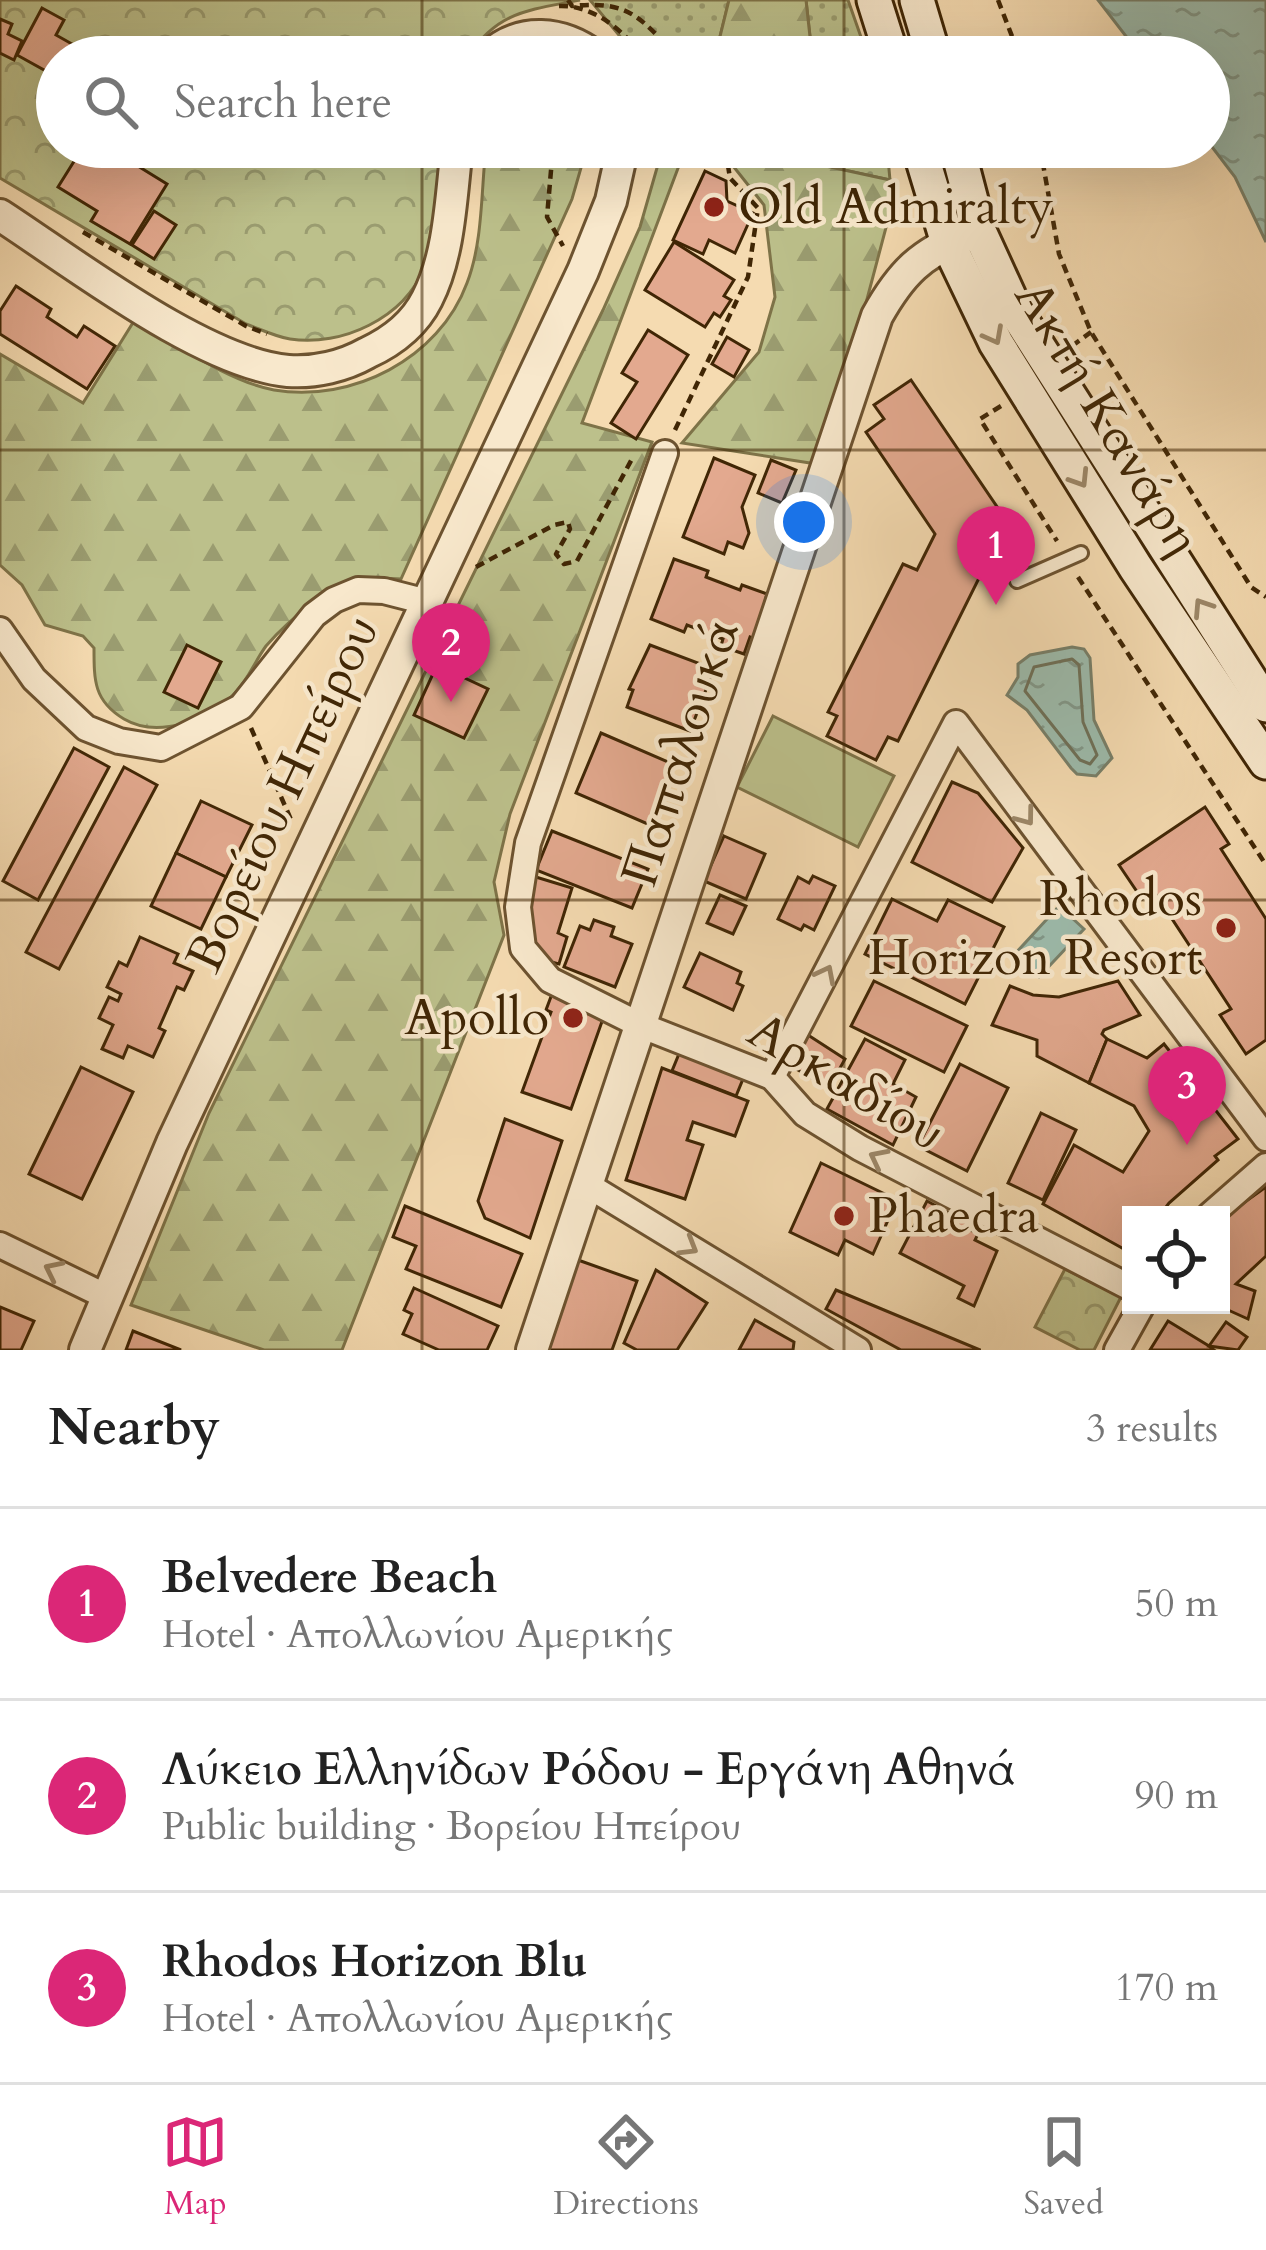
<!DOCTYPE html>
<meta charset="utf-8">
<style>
body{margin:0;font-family:Cardo,serif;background:#f6f6f6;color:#222}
.controls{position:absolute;right:36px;bottom:36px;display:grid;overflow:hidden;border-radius:0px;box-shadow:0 12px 48px #0002}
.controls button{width:108px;height:108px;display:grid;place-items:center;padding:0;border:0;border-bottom:3px solid #e0e0e0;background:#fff;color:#222;font:60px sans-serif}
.you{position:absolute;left:804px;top:522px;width:42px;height:42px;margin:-30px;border:9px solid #fff;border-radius:50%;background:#1a73e8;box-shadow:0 0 0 18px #1a73e833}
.badge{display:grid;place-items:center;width:78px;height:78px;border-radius:50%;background:#db2777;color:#fff;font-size:39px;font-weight:700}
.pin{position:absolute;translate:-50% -99px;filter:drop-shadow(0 3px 6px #0008)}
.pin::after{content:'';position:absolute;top:63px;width:42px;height:36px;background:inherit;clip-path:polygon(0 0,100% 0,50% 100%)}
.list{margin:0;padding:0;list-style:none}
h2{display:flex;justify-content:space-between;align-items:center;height:156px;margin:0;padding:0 48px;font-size:51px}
h2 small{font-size:39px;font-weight:400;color:#767676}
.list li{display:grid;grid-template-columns:78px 1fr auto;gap:36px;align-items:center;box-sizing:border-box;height:192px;padding:0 48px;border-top:3px solid #e0e0e0}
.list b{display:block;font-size:45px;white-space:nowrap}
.list p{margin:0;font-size:39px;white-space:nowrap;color:#767676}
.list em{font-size:39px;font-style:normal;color:#767676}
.icon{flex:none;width:66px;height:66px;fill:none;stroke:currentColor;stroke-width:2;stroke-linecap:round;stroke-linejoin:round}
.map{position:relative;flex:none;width:1266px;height:1350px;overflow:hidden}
.search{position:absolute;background:#fff;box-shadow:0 12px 48px #0002;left:36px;right:36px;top:36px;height:132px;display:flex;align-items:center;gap:30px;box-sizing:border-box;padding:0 42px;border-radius:66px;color:#767676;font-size:45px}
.sheet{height:732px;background:#fff}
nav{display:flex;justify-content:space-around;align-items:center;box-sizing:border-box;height:168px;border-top:3px solid #e0e0e0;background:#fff;font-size:33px;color:#767676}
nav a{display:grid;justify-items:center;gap:6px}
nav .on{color:#db2777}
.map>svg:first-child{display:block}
</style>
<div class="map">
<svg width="1266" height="1350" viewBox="0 0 1266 1350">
<defs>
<pattern id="grass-dots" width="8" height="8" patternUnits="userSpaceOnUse" patternTransform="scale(3)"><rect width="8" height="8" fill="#bcc08b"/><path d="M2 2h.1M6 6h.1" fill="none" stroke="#9a9c70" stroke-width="1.8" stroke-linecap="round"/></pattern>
<pattern id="forest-firs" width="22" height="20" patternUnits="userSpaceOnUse" patternTransform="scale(3)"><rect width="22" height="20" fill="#bcc08b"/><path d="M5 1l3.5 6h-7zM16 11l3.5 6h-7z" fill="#9a9c70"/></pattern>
<pattern id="park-crowns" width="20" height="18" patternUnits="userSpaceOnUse" patternTransform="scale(3)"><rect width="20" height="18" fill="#bcc08b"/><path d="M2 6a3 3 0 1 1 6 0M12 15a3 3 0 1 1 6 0" fill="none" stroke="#9a9c70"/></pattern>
<pattern id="water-ripples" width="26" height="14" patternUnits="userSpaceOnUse" patternTransform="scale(3)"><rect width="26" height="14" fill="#9cbbac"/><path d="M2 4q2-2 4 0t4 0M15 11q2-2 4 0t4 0" fill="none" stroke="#81988a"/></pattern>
</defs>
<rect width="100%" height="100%" fill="#f5dbb1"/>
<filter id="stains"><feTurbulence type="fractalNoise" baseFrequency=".00167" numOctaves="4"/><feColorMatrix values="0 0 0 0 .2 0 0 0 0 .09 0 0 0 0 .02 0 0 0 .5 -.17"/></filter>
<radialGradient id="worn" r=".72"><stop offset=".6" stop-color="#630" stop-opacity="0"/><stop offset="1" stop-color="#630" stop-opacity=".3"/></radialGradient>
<!-- grass -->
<g fill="url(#grass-dots)" stroke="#7e7348" stroke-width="3">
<polygon points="590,0 729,0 715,57 637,57"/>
<polygon points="806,0 848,0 868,57 806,57 811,45"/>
<polygon points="796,147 887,147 890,180 798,160"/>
</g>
<!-- forest -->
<g fill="url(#forest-firs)" stroke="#7e7348" stroke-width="3">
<polygon points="729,0 806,0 811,46 806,57 715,57"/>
<path d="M486,147H587L572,199L401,579C363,576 346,579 314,602C298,614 279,631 266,646C255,661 248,680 235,693C210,720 158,739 124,719C94,701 94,681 94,648L83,636L45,625L22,585L0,565V354L83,403L134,321C174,343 230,382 274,390C352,403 439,359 467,283C483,242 481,191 486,147Z"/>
<polygon points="663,147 686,147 582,423 652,442 510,814 494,882 504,935 342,1350 264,1350 131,1305 209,1113 603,310 640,227"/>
<polygon points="718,147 796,147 798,160 890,180 888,220 823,465 682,443 759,352 775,297 764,205"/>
</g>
<!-- park -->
<g fill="url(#park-crowns)" stroke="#7e7348" stroke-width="3">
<path d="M0,0H580C530,10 497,11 468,57H57V147H446C440,186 438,232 424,268C404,318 342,347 290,339C276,337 260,329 246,324L0,178Z"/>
<polygon points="1065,1269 1121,1297 1094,1350 1080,1350 1035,1327"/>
</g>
<!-- garden -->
<polygon fill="#bcc08b" stroke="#7e7348" stroke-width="3" points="773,716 894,776 858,847 737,787"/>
<!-- water -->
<g fill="url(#water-ripples)" stroke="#777f69" stroke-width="3">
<polygon points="1098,0 1266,0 1266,242 1235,177 1209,143 1209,57 1142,57"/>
<polygon points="1072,647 1084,649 1090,658 1094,720 1112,758 1096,776 1077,774 1071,768 1027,710 1007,695 1018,677 1018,664 1030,655"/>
<polygon points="1059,906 1084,929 1039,977 1014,955"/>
</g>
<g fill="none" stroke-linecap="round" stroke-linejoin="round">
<!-- shore -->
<polygon stroke="#6e7058" stroke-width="3" points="1072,659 1079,665 1083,722 1097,755 1090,764 1080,760 1025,691 1034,667"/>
</g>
<!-- building -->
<g fill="#e3a98f" stroke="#402605" stroke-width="3">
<polygon points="42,8 64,20 56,35 72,44 65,57 57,57 55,76 17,55"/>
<polygon points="0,19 12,24 8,34 22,41 14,60 0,53"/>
<polygon points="83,147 107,147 167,184 130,244 91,221 97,211 58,187"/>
<polygon points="705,171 726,181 727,201 753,213 735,253 709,240 703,254 673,240"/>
<polygon points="154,211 176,225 154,259 132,245"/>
<polygon points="674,242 734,280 724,296 731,300 720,317 714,313 705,327 645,290"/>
<polygon points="16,286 51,309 47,317 77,337 84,326 115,346 87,389 0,334 0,311"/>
<polygon points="648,330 688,355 636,439 611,423 637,382 622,373"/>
<polygon points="727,337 749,350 734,377 712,364"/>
<polygon points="911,380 1021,542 985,566 898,741 888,737 876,760 827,736 837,716 828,712 903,564 917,570 935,534 866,432 884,419 874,405"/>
<polygon points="714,458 755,475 742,507 749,533 743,548 728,542 724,554 683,537"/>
<polygon points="771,460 796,470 782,503 758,493"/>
<polygon points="674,559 708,571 706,577 740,590 742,585 767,594 755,639 750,637 744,654 721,646 723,639 687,625 684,632 651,619"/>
<polygon points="187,645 221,662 198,708 164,692"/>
<polygon points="650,645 714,669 690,731 627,707 633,690 629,689"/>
<polygon points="437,665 488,689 464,738 414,715"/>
<polygon points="601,733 675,765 650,825 576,793"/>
<polygon points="74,748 109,767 38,900 3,881"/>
<polygon points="124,767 157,785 59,969 26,952"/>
<polygon points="952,782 978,793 1023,848 992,902 912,862"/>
<polygon points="201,801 252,825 226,877 176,853"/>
<polygon points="1205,807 1229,844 1221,849 1266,919 1266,1040 1246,1054 1220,1015 1231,1009 1155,893 1142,899 1119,865"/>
<polygon points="552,831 648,869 632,908 536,870"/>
<polygon points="724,836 765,854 746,899 704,881"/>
<polygon points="176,853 226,877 201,929 151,906"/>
<polygon points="526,874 572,888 558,933 567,937 559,964 540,959 523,929"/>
<polygon points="813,876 835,886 814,930 804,925 801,930 778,919 798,877 809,883"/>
<polygon points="720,895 746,906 733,934 707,923"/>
<polygon points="892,899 937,921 948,900 1004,927 965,1004 865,954"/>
<polygon points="594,920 614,927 611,936 632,944 615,987 564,967 580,926 590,930"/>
<polygon points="140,937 178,954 174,963 193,971 184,990 177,987 159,1028 165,1031 153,1057 128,1046 123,1058 102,1049 113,1025 99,1018 109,997 118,1001 121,994 107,987 119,962 127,966"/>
<polygon points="700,953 741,972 737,983 743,986 733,1010 684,987"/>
<polygon points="874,981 967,1026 944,1072 851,1026"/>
<polygon points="1118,981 1140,1015 1104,1030 1102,1034 1107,1039 1089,1083 1037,1056 1037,1040 992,1025 1010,986 1033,995 1059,997"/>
<polygon points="552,994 605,1013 571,1109 522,1092 551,1012 546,1010"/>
<polygon points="808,1035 845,1059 829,1088 791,1066"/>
<polygon points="865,1039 905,1060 893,1084 916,1097 893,1145 827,1109"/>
<polygon points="1107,1039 1147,1058 1164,1044 1238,1139 1215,1156 1218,1160 1169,1203 1160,1215 1131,1215 1131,1253 1043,1204 1074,1145 1123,1172 1149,1131 1134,1106 1089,1083"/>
<polygon points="681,1049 745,1074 736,1096 672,1071"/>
<polygon points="960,1064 1008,1088 967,1171 918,1146"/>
<polygon points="81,1067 133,1092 82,1199 29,1174"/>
<polygon points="662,1068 748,1101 735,1136 693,1122 687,1140 703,1145 685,1199 626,1180"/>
<polygon points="1041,1113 1076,1130 1043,1200 1008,1183"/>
<polygon points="505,1119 562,1141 530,1238 485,1218 478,1201"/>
<polygon points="821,1163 897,1200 873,1254 845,1240 838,1255 790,1232"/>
<polygon points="1266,1187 1266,1256 1236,1284 1255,1291 1248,1319 1217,1305 1221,1305 1221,1219"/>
<polygon points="927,1201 968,1223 965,1227 978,1234 975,1240 997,1251 974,1306 958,1298 964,1286 900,1253"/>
<polygon points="405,1206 522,1254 501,1307 406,1269 416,1246 393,1237"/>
<polygon points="578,1260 637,1281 612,1350 545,1350"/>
<polygon points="656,1270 707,1303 677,1350 637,1350 624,1343"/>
<polygon points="414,1288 498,1326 487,1350 439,1350 403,1334 412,1314 404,1310"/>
<polygon points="836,1290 980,1350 981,1350 901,1350 826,1309"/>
<polygon points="0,1307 34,1321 21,1350 0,1350"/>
<polygon points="755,1320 794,1342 793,1350 739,1350"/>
<polygon points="1168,1321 1209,1346 1214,1350 1150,1350"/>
<polygon points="1226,1322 1247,1337 1238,1350 1209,1346"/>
<polygon points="133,1331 181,1350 126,1350"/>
</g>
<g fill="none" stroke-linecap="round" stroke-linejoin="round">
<!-- service casing -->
<g stroke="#6d5330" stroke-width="18">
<polyline id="service" points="1017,581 1081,553"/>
</g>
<!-- minor casing -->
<g stroke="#6d5330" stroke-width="30">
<g id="minor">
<polyline points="665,453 528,843 518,907 523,948 550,980 640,1025 772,1077 805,1114 860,1148 1131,1288"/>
<polyline points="0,630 34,679 86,728 119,741 161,748 241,707 314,615 334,600 358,590 384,591 427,602"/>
<polyline points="772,1077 956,723 1266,1138"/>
<polyline points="589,1186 858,1350"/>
<polyline points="1210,1215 1266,1166"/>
<polyline points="0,1245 105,1296"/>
<polyline points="1117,1350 1142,1305"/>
</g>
</g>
<!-- tertiary casing -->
<g stroke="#6d5330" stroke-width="36">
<g id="tertiary">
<path d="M488,57C520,27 562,31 596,57"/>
<path d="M0,215C74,263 203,363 288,371C315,373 344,366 367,353C393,341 414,325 427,299C450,254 451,196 457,147"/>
<polyline points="85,1350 172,1143 583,271 611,201 623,147"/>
<path d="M532,1350L877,316C901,273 921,253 968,235"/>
</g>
</g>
<!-- secondary casing -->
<g stroke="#402605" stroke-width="39">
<g id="secondary">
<polyline points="874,0 892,57"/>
<polyline points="917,0 934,57"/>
<polyline points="919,147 948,243 996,343 1136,568 1266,762"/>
<polyline points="957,147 979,231 1016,312 1266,705"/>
</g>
</g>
<!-- path -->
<g stroke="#402605" stroke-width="4.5" stroke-dasharray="9 6" stroke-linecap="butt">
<path d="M568,0L572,6C630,0 640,18 678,57"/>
<polyline points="998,0 1020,57"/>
<path d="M559,6C594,5 623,30 643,57"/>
<polyline points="520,147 552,159 547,217 563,246"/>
<polyline points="1040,147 1059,254 1091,332 1251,587 1266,597"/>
<polyline points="83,232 246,326 267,334"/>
<polyline points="1072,346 1091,332"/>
<polyline points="1001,406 980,419 1057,541"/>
<polyline points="675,430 748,277 758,208 730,178 725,147"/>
<polyline points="476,567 554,525 568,522 570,529 556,554 564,564 577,561 633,457"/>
<polyline points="1078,577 1266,865"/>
<polyline points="251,728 292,822"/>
</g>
<!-- service -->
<use href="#service" stroke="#f8e8cc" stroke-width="12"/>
<!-- minor -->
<use href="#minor" stroke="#f8e8cc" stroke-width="24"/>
<!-- tertiary -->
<use href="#tertiary" stroke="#f8e8cc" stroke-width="30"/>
<!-- secondary -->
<use href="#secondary" stroke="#f8e8cc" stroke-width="33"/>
</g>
<!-- one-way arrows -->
<defs><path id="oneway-chevron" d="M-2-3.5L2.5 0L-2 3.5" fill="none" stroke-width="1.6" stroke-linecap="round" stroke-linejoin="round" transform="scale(3)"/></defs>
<g stroke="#9c8768">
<use href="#oneway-chevron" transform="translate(994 336) rotate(62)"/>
<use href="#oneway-chevron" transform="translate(1080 479) rotate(58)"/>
<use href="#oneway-chevron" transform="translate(1202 607) rotate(-123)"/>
<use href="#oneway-chevron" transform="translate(1026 817) rotate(53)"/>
<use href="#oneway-chevron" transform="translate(826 974) rotate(-63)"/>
<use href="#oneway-chevron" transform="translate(878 1158) rotate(-153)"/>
<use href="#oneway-chevron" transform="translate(689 1247) rotate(31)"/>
<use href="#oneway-chevron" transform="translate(53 1270) rotate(-154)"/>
</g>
<!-- grid -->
<path fill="none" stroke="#402605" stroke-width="3" stroke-opacity="0.55" d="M422,0V57M844,0V57M422,147V1350M844,147V1350M0,450H1266M0,900H1266"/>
<!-- markers -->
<g fill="#8f2418" stroke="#f8e8cc" stroke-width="4.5">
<circle cx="714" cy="207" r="12"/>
<circle cx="1226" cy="928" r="12"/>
<circle cx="573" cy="1018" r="12"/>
<circle cx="844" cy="1216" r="12"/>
</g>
<g text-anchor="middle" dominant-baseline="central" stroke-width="9" stroke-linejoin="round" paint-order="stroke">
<!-- poi labels -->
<g font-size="51" fill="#402605" stroke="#f8e8cc" text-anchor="start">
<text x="738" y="207">Old Admiralty</text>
<text x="1202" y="899" text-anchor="end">Rhodos<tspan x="1202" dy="59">Horizon Resort</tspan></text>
<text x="549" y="1018" text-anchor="end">Apollo</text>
<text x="868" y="1216">Phaedra</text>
</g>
<!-- street labels -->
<g font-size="51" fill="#402605" stroke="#f8e8cc">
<text transform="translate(1107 418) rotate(59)">Ακτή Κανάρη</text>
<text transform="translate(681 752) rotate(-72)">Παπαλουκά</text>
<text transform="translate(283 794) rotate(-65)">Βορείου Ηπείρου</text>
<text transform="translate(846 1082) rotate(31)">Αρκαδίου</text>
</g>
</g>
<rect width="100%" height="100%" filter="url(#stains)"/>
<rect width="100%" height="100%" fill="url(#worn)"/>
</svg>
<div class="controls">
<button><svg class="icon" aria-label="locate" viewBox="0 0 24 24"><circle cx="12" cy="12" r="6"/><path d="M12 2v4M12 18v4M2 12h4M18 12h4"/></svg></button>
</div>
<div class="you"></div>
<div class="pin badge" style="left:996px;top:605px">1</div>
<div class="pin badge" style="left:451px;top:702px">2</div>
<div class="pin badge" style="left:1187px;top:1145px">3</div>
<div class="search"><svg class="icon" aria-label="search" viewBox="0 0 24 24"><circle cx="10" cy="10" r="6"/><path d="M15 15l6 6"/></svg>Search here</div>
</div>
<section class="sheet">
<h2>Nearby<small>3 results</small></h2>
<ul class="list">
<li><span class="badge">1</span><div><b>Belvedere Beach</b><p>Hotel · Απολλωνίου Αμερικής</p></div><em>50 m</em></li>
<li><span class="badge">2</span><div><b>Λύκειο Ελληνίδων Ρόδου - Εργάνη Αθηνά</b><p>Public building · Βορείου Ηπείρου</p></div><em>90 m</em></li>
<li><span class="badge">3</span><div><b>Rhodos Horizon Blu</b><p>Hotel · Απολλωνίου Αμερικής</p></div><em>170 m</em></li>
</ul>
</section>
<nav>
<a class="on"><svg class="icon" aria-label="map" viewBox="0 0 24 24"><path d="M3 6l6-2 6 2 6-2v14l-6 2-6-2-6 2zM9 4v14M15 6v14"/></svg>Map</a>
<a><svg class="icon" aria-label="directions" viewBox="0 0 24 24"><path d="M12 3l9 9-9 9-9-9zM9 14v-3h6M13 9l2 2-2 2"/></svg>Directions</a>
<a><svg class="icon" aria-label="saved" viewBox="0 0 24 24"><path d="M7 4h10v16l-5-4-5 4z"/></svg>Saved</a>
</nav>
